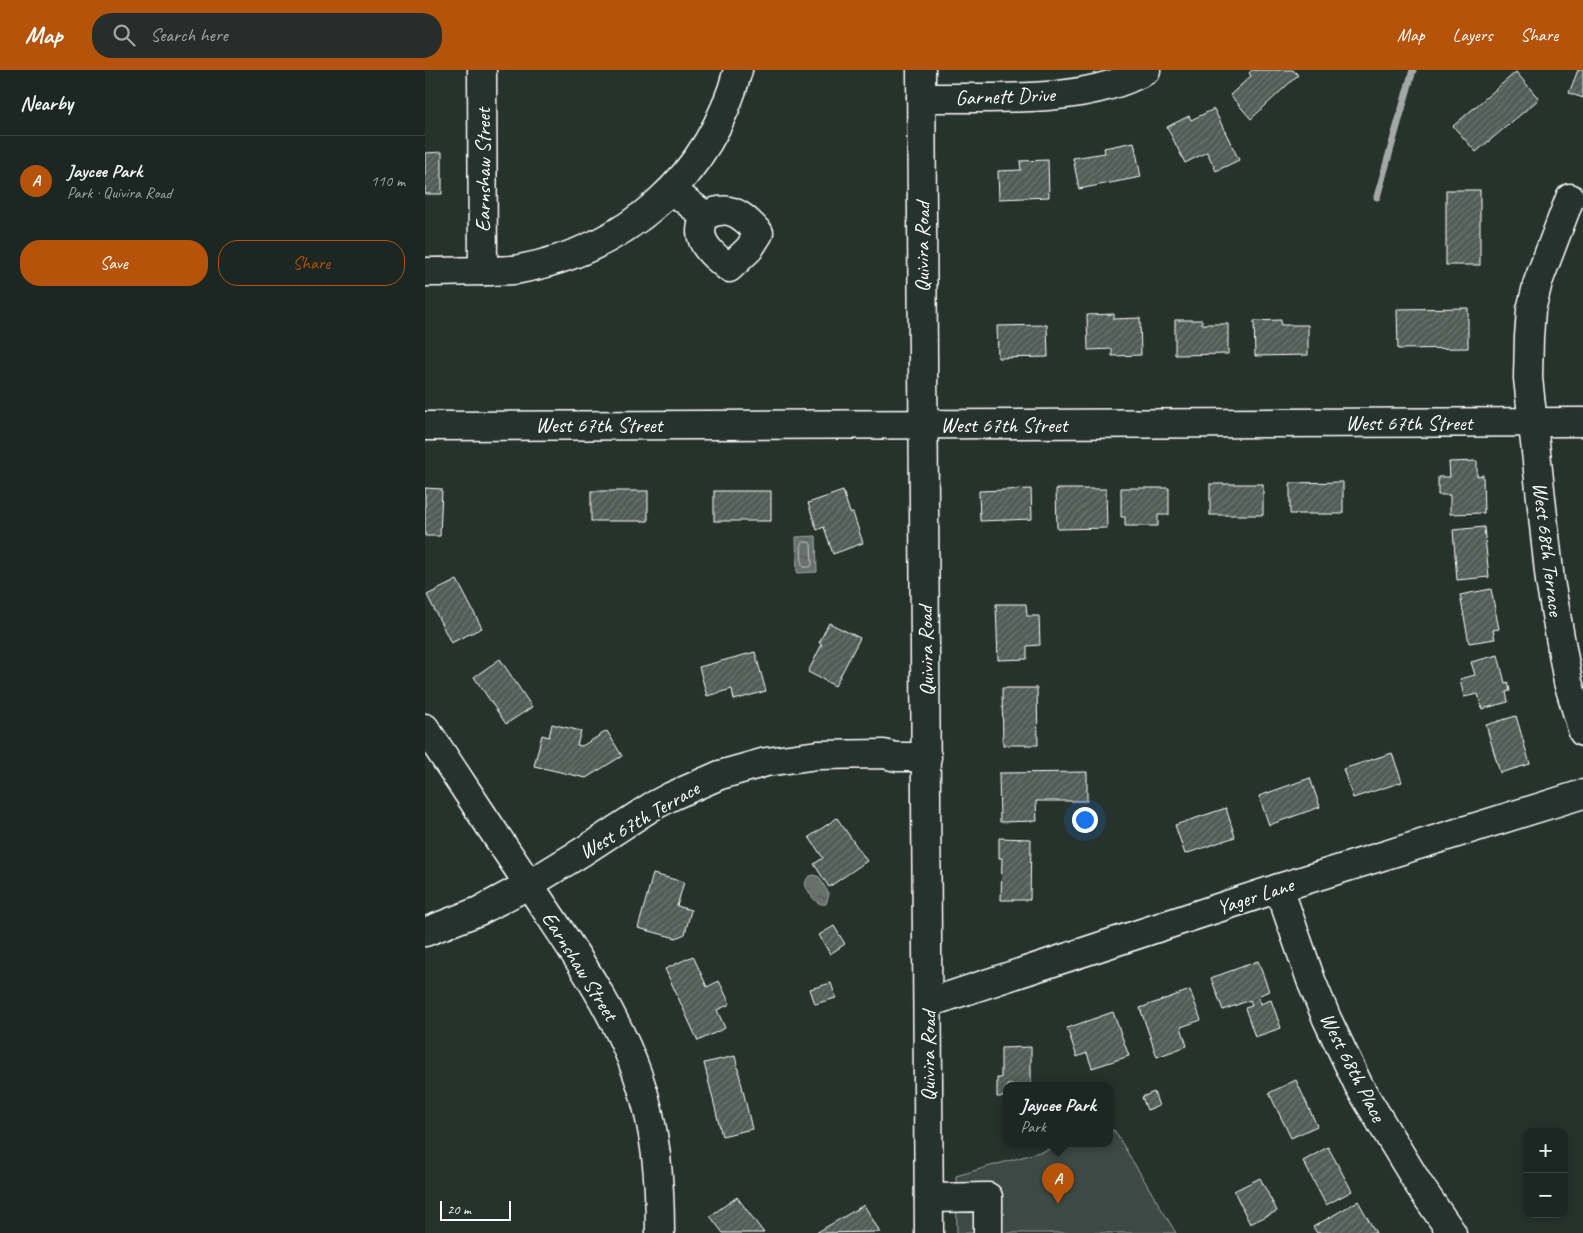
<!DOCTYPE html>
<meta charset="utf-8">
<style>
body{margin:0;font-family:Caveat,sans-serif;background:#252e2a;color:#f1f3f6}
.controls{position:absolute;right:15px;bottom:15px;display:grid;overflow:hidden;border-radius:10px;box-shadow:0 2px 12px #0003}
.controls button{width:45px;height:45px;display:grid;place-items:center;padding:0;border:0;border-bottom:1px solid #3a4340;background:#1c2622;color:#f1f3f6;font:25px sans-serif}
.scale{position:absolute;left:15px;bottom:12px;width:71px;box-sizing:border-box;padding-left:5px;border:2px solid #fff;border-top:0;font-size:14px;line-height:18px;white-space:nowrap;color:#fff;-webkit-text-stroke:4px #26332d;paint-order:stroke}
.you{position:absolute;left:659px;top:749px;width:18px;height:18px;margin:-12px;border:4px solid #fff;border-radius:50%;background:#1a73e8;box-shadow:0 0 0 8px #1a73e833}
.badge{display:grid;place-items:center;width:32px;height:32px;border-radius:50%;background:#b45309;color:#fff;font-size:16px;font-weight:700}
.pin{position:absolute;translate:-50% -41px;filter:drop-shadow(0 1px 2px #0008)}
.pin::after{content:'';position:absolute;top:26px;width:18px;height:15px;background:inherit;clip-path:polygon(0 0,100% 0,50% 100%)}
.popup{position:absolute;left:578px;top:1012px;width:110px;height:65px;box-sizing:border-box;display:grid;place-content:center;border-radius:10px;background:#1c2622;filter:drop-shadow(0 1px 4px #0005);font-size:16px;white-space:nowrap;color:#a0a5a5}
.popup b{font-size:19px;color:#f1f3f6}
.popup::after{content:'';position:absolute;left:50%;top:100%;margin-left:-10px;border:10px solid transparent;border-top-color:#1c2622}
.list{margin:0;padding:0;list-style:none}
h2{display:flex;justify-content:space-between;align-items:center;height:65px;margin:0;padding:0 20px;font-size:21px}
h2 small{font-size:16px;font-weight:400;color:#a0a5a5}
.list li{display:grid;grid-template-columns:32px 1fr auto;gap:15px;align-items:center;box-sizing:border-box;height:90px;padding:0 20px;border-top:1px solid #3a4340}
.list b{display:block;font-size:19px;white-space:nowrap}
.list p{margin:0;font-size:16px;white-space:nowrap;color:#a0a5a5}
.list em{font-size:16px;font-style:normal;color:#a0a5a5}
.actions{display:flex;gap:10px;padding:15px 20px}
.actions a{flex:1;padding:11px 0;border:1px solid #b45309;border-radius:20px;text-align:center;font-size:18px;color:#b45309}
.actions .main{background:#b45309;color:#fff}
.icon{flex:none;width:28px;height:28px;fill:none;stroke:currentColor;stroke-width:2;stroke-linecap:round;stroke-linejoin:round}
.map{position:relative;flex:none;width:1158px;height:1163px;overflow:hidden}
header{display:flex;align-items:center;gap:30px;box-sizing:border-box;height:70px;padding:0 25px;background:#b45309;color:#fff}
header strong{font-size:24px}
nav{display:flex;gap:28px;margin-inline-start:auto;font-size:18px}
.search{width:350px;height:45px;background:#252e2a;display:flex;align-items:center;gap:12px;box-sizing:border-box;padding:0 18px;border-radius:20px;color:#a0a5a5;font-size:19px}
main{display:flex}
aside{flex:1;background:#1c2622}
.map>svg:first-child{display:block}
</style>
<header>
<strong>Map</strong>
<div class="search"><svg class="icon" aria-label="search" viewBox="0 0 24 24"><circle cx="10" cy="10" r="6"/><path d="M15 15l6 6"/></svg>Search here</div>
<nav><a>Map</a><a>Layers</a><a>Share</a></nav>
</header>
<main>
<aside>
<h2>Nearby<small></small></h2>
<ul class="list">
<li><span class="badge">A</span><div><b>Jaycee Park</b><p>Park · Quivira Road</p></div><em>110 m</em></li>
</ul>
<div class="actions"><a class="main">Save</a><a>Share</a></div>
</aside>
<div class="map">
<svg width="1158" height="1163" viewBox="0 0 1158 1163">
<defs>
<pattern id="water-ripples" width="26" height="14" patternUnits="userSpaceOnUse" patternTransform="scale(1.25)"><rect width="26" height="14" fill="#67706c"/><path d="M2 4q2-2 4 0t4 0M15 11q2-2 4 0t4 0" fill="none" stroke="#575a59"/></pattern>
<pattern id="building-hatch" width="6" height="6" patternUnits="userSpaceOnUse" patternTransform="scale(1.25)"><rect width="6" height="6" fill="#515c57"/><path d="M-1 1l2-2M0 6l6-6M5 7l2-2" fill="none" stroke="#6b7470"/></pattern>
</defs>
<rect width="100%" height="100%" fill="#26332d"/>
<filter id="ink" filterUnits="userSpaceOnUse"><feTurbulence type="fractalNoise" baseFrequency=".02" numOctaves="2"/><feDisplacementMap in="SourceGraphic" scale="10" xChannelSelector="R" yChannelSelector="G"/><feConvolveMatrix kernelMatrix="1 2 1 2 8 2 1 2 1" color-interpolation-filters="sRGB"/></filter>
<g filter="url(#ink)">
<!-- green -->
<polygon fill="#3e4944" stroke="#9ea4a2" points="689,1060 751,1163 532,1163 531,1106 646,1073 684,1073 684,1062"/>
<!-- water -->
<g fill="url(#water-ripples)" stroke="#a4a9a7">
<polygon points="391,466 392,502 372,503 371,467"/>
<path d="M389,805L394,807L404,824L401,834C390,836 386,824 380,816C381,809 382,806 389,805Z"/>
</g>
<g fill="none" stroke-linecap="round" stroke-linejoin="round">
<!-- shore -->
<polygon stroke="#c2c6c4" stroke-width="1" points="378,472 384,472 386,474 387,495 385,497 379,497 377,495 376,474"/>
<!-- stream -->
<polyline stroke="#a4a9a7" stroke-width="7" points="952,127 988,0"/>
</g>
<!-- building -->
<g fill="url(#building-hatch)" stroke="#fff">
<polygon points="827,0 868,0 873,5 826,49 805,25 826,6 824,3"/>
<polygon points="1153,0 1158,0 1158,28 1144,23"/>
<polygon points="1091,2 1114,29 1051,82 1028,56"/>
<polygon points="789,39 814,90 791,101 782,82 760,93 742,57 764,46 766,50"/>
<polygon points="709,72 716,107 654,119 648,88 680,83 679,78"/>
<polygon points="17,82 17,124 0,124 0,83"/>
<polygon points="623,90 624,127 574,129 573,101 596,100 595,91"/>
<rect x="1021" y="120" width="34" height="75"/>
<polygon points="1043,238 1043,278 973,279 972,239"/>
<polygon points="689,244 689,249 715,248 716,285 687,286 687,279 663,280 662,245"/>
<polygon points="750,250 777,250 777,254 803,254 803,284 750,285"/>
<polygon points="856,250 856,255 883,255 883,285 830,286 829,251"/>
<polygon points="622,255 623,287 573,288 572,256"/>
<polygon points="1052,391 1052,406 1058,405 1059,443 1025,444 1025,425 1013,425 1013,407 1025,407 1024,392"/>
<polygon points="918,412 918,444 865,444 865,413"/>
<rect x="785" y="414" width="53" height="31"/>
<polygon points="0,418 17,419 15,466 0,466"/>
<polygon points="696,418 744,418 744,445 733,445 733,456 700,456 700,447 696,447"/>
<polygon points="606,419 607,449 555,451 554,421"/>
<polygon points="631,419 681,419 682,458 632,459"/>
<rect x="166" y="421" width="57" height="30"/>
<rect x="289" y="421" width="57" height="30"/>
<polygon points="418,421 425,443 428,443 438,473 408,484 399,457 392,460 383,433"/>
<polygon points="1059,457 1064,507 1032,510 1028,460"/>
<polygon points="32,510 57,558 26,573 2,525"/>
<polygon points="1066,519 1074,559 1068,560 1070,569 1044,573 1035,525"/>
<polygon points="571,534 601,534 602,546 614,546 615,575 602,576 602,589 573,590"/>
<polygon points="404,553 435,568 410,616 383,602 397,574 394,573"/>
<polygon points="330,582 341,621 309,630 307,619 282,626 274,597"/>
<polygon points="1073,585 1080,613 1083,612 1085,621 1081,622 1083,632 1057,639 1053,624 1039,627 1035,609 1050,605 1046,592"/>
<polygon points="75,589 107,637 81,654 49,607"/>
<polygon points="577,618 612,618 613,675 578,675"/>
<polygon points="1091,646 1105,694 1075,703 1061,655"/>
<polygon points="127,654 156,661 152,675 157,676 182,661 197,686 161,708 109,696 117,665 124,667"/>
<polygon points="967,683 977,712 928,728 918,699"/>
<polygon points="662,702 662,731 611,731 612,751 575,752 574,703"/>
<polygon points="885,708 895,737 844,755 834,726"/>
<polygon points="801,738 810,767 760,784 750,755"/>
<polygon points="412,748 442,791 404,817 389,794 398,788 384,767"/>
<polygon points="574,768 606,769 605,830 576,830 577,788 574,788"/>
<polygon points="228,804 259,812 252,836 266,840 260,864 251,868 213,858"/>
<polygon points="409,856 420,874 405,884 394,865"/>
<polygon points="268,886 282,917 294,911 305,934 292,940 300,958 273,971 240,899"/>
<polygon points="833,891 844,921 833,926 835,934 846,930 856,958 830,967 820,938 827,936 825,930 798,940 786,908"/>
<polygon points="406,913 411,928 390,934 385,919"/>
<polygon points="765,920 776,950 756,957 762,976 732,987 715,938"/>
<polygon points="688,942 704,986 667,998 662,983 652,987 642,958"/>
<polygon points="606,977 606,1015 582,1015 582,1027 572,1027 572,1008 576,1008 576,978"/>
<polygon points="310,986 327,1059 297,1066 279,993"/>
<polygon points="871,1010 892,1056 866,1068 844,1023"/>
<polygon points="729,1022 734,1036 722,1040 717,1027"/>
<polygon points="903,1077 927,1121 901,1135 878,1091"/>
<polygon points="835,1108 852,1141 825,1154 809,1121"/>
<polygon points="312,1127 339,1163 298,1163 285,1146"/>
<polygon points="933,1131 951,1163 892,1163 888,1157"/>
<polygon points="439,1135 455,1162 391,1163"/>
</g>
<g fill="none" stroke-linecap="round" stroke-linejoin="round">
<!-- minor casing -->
<g stroke="#fff" stroke-width="31">
<g id="minor">
<polyline points="57,0 58,201"/>
<path d="M496,28C565,27 660,35 721,0"/>
<path d="M247,120L279,145C286,143 296,139 304,141C316,143 326,155 334,163L324,179L304,198C293,189 277,178 276,162C276,157 278,150 279,145"/>
<polyline points="1145,128 1113,212 1106,240 1104,267 1103,308 1125,511 1143,612 1158,662"/>
<path d="M0,202C22,202 43,201 65,201C75,200 85,201 95,199C202,179 285,106 313,0"/>
<polyline points="0,356 1158,352"/>
<path d="M0,658C36,712 71,766 107,819C147,879 189,938 213,1006C231,1056 235,1110 235,1163"/>
<polyline points="854,818 887,913 902,949 934,1016 994,1115 1027,1163"/>
<polyline points="0,862 54,841 103,815 157,782 226,737 247,726 295,705 341,692 393,685 459,684 471,687 502,687"/>
<polyline points="503,933 854,818 1158,724"/>
<polyline points="504,1128 563,1127 563,1163"/>
</g>
</g>
<!-- major casing -->
<g stroke="#fff" stroke-width="31">
<polyline id="major" points="496,0 504,1163"/>
</g>
<!-- minor -->
<use href="#minor" stroke="#26332d" stroke-width="28"/>
<!-- major -->
<use href="#major" stroke="#26332d" stroke-width="28"/>
</g>
</g>
<g text-anchor="middle" dominant-baseline="central" stroke-width="4" stroke-linejoin="round" paint-order="stroke">
<!-- street labels -->
<g font-size="21" fill="#fff" stroke="#26332d">
<text transform="translate(580 26) rotate(-2)">Garnett Drive</text>
<text transform="translate(58 100) rotate(-90)">Earnshaw Street</text>
<text transform="translate(497 177) rotate(-90)">Quivira Road</text>
<text x="984" y="353">West 67th Street</text>
<text x="174" y="355">West 67th Street</text>
<text x="579" y="355">West 67th Street</text>
<text transform="translate(1123 479) rotate(83)">West 68th Terrace</text>
<text transform="translate(501 581) rotate(-91)">Quivira Road</text>
<text transform="translate(214 750) rotate(-30)">West 67th Terrace</text>
<text transform="translate(830 826) rotate(-18)">Yager Lane</text>
<text transform="translate(155 896) rotate(58)">Earnshaw Street</text>
<text transform="translate(503 986) rotate(-90)">Quivira Road</text>
<text transform="translate(928 997) rotate(63)">West 68th Place</text>
</g>
</g>
</svg>
<div class="controls">
<button>+</button>
<button>−</button>
</div>
<div class="scale">20 m</div>
<div class="you"></div>
<div class="pin badge" style="left:633px;top:1134px">A</div>
<div class="popup"><b>Jaycee Park</b>Park</div>
</div>
</main>
